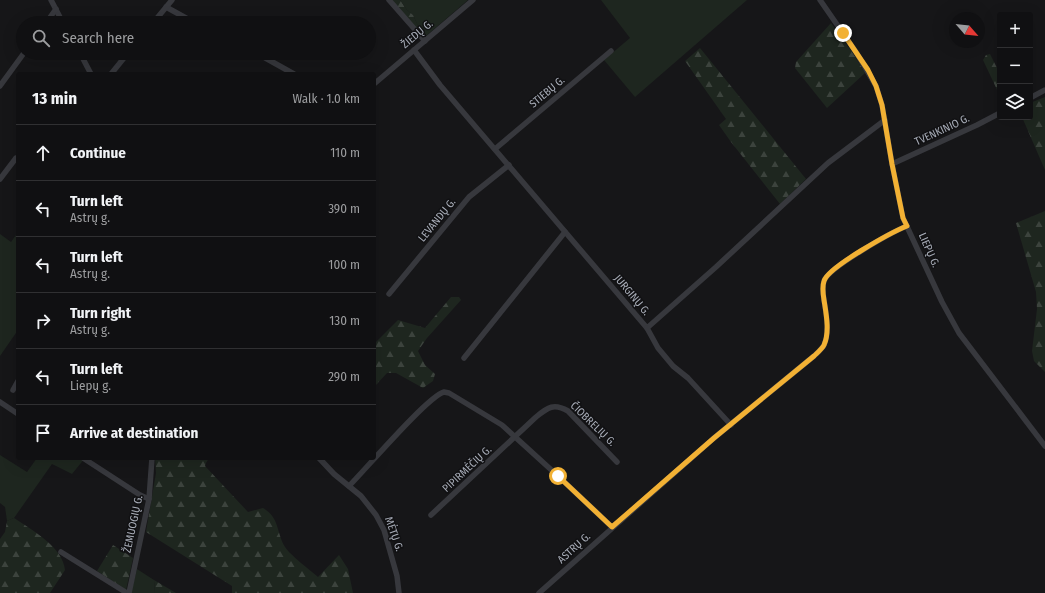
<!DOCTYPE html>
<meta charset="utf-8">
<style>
body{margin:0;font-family:"Fira Sans Condensed",sans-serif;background:#1e1e20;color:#f1f3f6}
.controls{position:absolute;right:12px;top:12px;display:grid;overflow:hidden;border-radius:4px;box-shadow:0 4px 16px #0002}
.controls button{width:36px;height:36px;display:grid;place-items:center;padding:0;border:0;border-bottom:1px solid #303032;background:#101012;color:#f1f3f6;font:20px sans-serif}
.compass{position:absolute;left:949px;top:12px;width:36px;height:36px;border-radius:50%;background:#101012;box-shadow:0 4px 16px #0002;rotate:118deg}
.stop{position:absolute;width:12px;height:12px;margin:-9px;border:3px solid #f2b134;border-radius:50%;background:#fff}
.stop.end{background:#f2b134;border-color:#fff;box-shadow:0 1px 4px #0008}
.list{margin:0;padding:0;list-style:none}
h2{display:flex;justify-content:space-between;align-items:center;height:52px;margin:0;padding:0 16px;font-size:17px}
h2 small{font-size:13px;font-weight:400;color:#9c9d9f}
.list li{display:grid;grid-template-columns:26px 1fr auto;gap:12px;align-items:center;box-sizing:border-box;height:56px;padding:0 16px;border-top:1px solid #303032}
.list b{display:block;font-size:15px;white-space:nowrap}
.list p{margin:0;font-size:13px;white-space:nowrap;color:#9c9d9f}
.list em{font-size:13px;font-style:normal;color:#9c9d9f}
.icon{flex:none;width:22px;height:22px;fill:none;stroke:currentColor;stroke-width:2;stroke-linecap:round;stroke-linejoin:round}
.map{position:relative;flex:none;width:1045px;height:593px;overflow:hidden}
.search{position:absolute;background:#101012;box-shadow:0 4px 16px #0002;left:16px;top:16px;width:360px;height:44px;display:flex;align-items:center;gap:10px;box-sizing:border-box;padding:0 14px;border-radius:22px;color:#9c9d9f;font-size:15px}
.panel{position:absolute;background:#101012;box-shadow:0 4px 16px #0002;left:16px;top:72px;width:360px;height:388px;border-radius:4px}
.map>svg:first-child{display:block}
</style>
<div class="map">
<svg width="1045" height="593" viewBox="0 0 1045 593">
<defs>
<pattern id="forest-firs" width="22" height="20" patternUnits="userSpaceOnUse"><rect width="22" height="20" fill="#1e261f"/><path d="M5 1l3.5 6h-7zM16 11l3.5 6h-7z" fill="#3c433d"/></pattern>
</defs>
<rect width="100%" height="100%" fill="#161618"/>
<!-- green -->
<g fill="#1e261f">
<polygon points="400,0 468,0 426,36 419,28 413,15 407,10"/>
<polygon points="601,0 747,0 635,97 604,60 630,38"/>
<polygon points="0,234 11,242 16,235 18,237 18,330 0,356"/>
<polygon points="0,455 27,472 37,458 85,458 72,474 52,464 14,518 7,521 5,507 0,503"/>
<polygon points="137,569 154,580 155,593 131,593"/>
</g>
<!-- forest -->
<g fill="url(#forest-firs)">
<polygon points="392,0 400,0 407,10 413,15 419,28 416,30"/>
<polygon points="831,23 852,52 865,73 827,108 795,68 796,62"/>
<polygon points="700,48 806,179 780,204 731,142 719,125 726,119 685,61"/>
<polygon points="990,54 1000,74 1000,96 983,60 986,55"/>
<polygon points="1045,97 1045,170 1022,117 1030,117 1030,103"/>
<polygon points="1045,211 1045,372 1034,361 1032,351 1037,309 1036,292 1016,223"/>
<polygon points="451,297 459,297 461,300 427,338 418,351 425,365 435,374 433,381 423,388 396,373 387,373 374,387 374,344 398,320 425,328"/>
<path d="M155,458H209L206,463L205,466L248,512L263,508C280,518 276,532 285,547C290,555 310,570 318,577L339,555L348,569L353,593H232V586L146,532L156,473Z"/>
<path d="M14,518C32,530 63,547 65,570L50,593H0V539L5,532L7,521Z"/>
<polygon points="113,545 133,558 126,590 97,571"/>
<polygon points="154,580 176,593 155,593"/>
</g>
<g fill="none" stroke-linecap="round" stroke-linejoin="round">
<!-- street -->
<g stroke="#37383d" stroke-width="5.5">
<polyline points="51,0 63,23"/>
<polyline points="389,0 425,41"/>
<polyline points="820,0 856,52 876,86 882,105 892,164 903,218 942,302 959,333 1045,446"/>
<polyline points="166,7 195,23"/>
<polyline points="46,23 56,9"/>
<polyline points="153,23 172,0"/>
<polyline points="414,50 440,85 647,328 716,267 828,163 885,120"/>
<polyline points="80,53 91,74"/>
<polyline points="251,53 260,55 294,74"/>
<polyline points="111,74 128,53"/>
<polyline points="374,84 473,0"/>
<polyline points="0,86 24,53"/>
<polyline points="1030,98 1045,90"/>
<polyline points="495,149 611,51"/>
<polyline points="892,164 977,125 1000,113"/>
<polyline points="0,179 16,158 18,159"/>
<polyline points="389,294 469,197 509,165"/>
<polyline points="647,328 658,348 673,366 688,378 731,425"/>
<polyline points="464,358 565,232"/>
<polyline points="13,390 18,381"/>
<polyline points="0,402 18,414"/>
<polyline points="83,458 140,495 149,499"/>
<polyline points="319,458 334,474 361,496 376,515 384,530 397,576 399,593"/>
<path d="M349,486C365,470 428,396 444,392L449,393L502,425L558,476L612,527"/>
<path d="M431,515L536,417C548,407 554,403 568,411L617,462"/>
<polyline points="61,552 127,593"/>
<polyline points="129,593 149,499 152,458"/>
<path d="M539,593L714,438L814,356C817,353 822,349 824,345C830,332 826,313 824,300C823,294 822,287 824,281C828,268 892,232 907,226"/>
</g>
</g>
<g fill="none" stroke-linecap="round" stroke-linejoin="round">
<!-- route -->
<path stroke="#f2b134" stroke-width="5" d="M558,476L612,527L714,438L814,356C817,353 822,349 824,345C830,332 826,313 824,300C823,294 822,287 824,281C828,267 892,232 907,226L903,218L892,164L882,105L876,86L868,70L843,33"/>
</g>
<g text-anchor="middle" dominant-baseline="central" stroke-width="3" stroke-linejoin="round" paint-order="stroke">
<!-- street labels -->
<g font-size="11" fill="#a8adb8" stroke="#111113">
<text transform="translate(417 34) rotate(-40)">ŽIEDŲ G.</text>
<text transform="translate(547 92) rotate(-40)">STIEBŲ G.</text>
<text transform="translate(942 130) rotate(-25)">TVENKINIO G.</text>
<text transform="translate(437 220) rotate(-51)">LEVANDŲ G.</text>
<text transform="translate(929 250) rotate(66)">LIEPŲ G.</text>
<text transform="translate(632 295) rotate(50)">JURGINŲ G.</text>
<text transform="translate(593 424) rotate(44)">ČIOBRELIŲ G.</text>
<text transform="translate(467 469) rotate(-43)">PIPIRMĖČIŲ G.</text>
<text transform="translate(133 524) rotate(-78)">ŽEMUOGIŲ G.</text>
<text transform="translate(394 534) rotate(71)">MĖTŲ G.</text>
<text transform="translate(574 548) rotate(-42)">ASTRŲ G.</text>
</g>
</g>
</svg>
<div class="controls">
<button>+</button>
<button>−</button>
<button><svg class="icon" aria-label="layers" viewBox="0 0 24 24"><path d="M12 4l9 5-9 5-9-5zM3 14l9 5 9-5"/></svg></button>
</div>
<svg class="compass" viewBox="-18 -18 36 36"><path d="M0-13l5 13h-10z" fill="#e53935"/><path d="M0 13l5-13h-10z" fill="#9c9d9f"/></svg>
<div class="stop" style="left:558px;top:476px"></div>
<div class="stop end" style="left:843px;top:33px"></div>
<div class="search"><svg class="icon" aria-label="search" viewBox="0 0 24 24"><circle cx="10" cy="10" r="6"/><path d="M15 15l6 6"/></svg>Search here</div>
<section class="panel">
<h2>13 min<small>Walk · 1.0 km</small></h2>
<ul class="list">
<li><svg class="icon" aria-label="ahead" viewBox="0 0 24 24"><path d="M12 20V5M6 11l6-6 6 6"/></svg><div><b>Continue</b></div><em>110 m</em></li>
<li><svg class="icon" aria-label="left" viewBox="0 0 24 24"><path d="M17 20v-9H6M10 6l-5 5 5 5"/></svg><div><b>Turn left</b><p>Astrų g.</p></div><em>390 m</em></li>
<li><svg class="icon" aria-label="left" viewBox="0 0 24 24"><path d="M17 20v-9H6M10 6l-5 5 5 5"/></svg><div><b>Turn left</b><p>Astrų g.</p></div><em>100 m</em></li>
<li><svg class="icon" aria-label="right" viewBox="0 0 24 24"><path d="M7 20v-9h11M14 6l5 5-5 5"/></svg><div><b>Turn right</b><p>Astrų g.</p></div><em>130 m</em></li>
<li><svg class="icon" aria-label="left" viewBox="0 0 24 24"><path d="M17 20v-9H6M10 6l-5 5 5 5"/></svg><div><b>Turn left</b><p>Liepų g.</p></div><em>290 m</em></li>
<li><svg class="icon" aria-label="arrive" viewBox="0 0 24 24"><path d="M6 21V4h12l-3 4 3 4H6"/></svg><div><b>Arrive at destination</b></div></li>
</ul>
</section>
</div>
